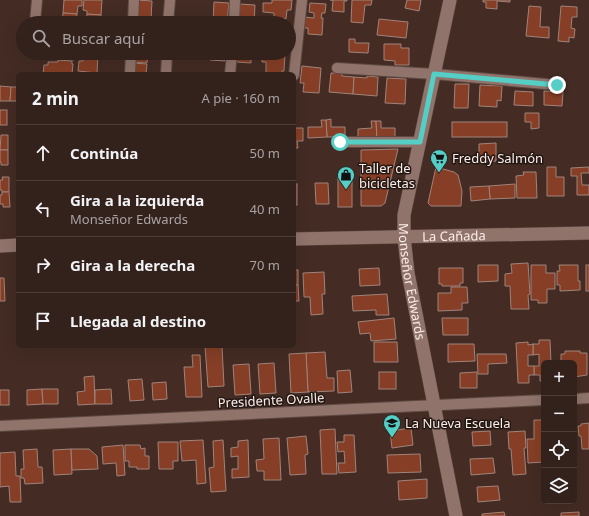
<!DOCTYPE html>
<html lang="es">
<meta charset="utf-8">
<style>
body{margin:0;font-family:"Noto Sans",sans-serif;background:#3e2e28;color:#f1f3f6}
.controls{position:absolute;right:12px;bottom:12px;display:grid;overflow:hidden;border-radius:6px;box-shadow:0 4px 16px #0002}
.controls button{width:36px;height:36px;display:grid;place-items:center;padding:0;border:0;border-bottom:1px solid #4e3e3a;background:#33211b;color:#f1f3f6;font:20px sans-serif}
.stop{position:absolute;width:12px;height:12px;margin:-9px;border:3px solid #55cec6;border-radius:50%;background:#fff}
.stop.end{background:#55cec6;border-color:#fff;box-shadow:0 1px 4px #0008}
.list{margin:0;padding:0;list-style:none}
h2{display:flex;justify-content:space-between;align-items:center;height:52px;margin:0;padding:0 16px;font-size:17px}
h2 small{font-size:13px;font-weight:400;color:#a9a3a3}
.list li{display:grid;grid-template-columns:26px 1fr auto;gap:12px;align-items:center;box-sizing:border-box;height:56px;padding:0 16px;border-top:1px solid #4e3e3a}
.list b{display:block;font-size:15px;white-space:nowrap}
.list p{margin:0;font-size:13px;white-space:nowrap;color:#a9a3a3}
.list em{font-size:13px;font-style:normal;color:#a9a3a3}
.icon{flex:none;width:22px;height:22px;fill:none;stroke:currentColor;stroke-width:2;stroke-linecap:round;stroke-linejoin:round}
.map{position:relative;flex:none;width:589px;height:516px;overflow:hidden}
.search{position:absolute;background:#33211b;box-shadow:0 4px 16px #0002;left:16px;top:16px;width:280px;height:44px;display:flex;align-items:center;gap:10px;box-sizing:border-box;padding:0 14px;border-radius:22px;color:#a9a3a3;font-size:15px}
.panel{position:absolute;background:#33211b;box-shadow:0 4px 16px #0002;left:16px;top:72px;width:280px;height:276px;border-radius:6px}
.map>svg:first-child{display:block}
</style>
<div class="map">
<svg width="589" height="516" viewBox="0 0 589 516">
<rect width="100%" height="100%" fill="#442c24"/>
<!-- building -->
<g fill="#863f26" stroke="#a0837a">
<polygon points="64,0 82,0 82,6 78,6 77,14 63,13"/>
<polygon points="84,0 102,0 101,15 87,14 87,11 83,10"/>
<polygon points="137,0 152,1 151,19 136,18"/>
<polygon points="272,0 292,0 291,10 287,10 286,19 274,18 274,13 263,12 263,3 272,3"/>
<polygon points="330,0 347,0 347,1 344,1 344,12 332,11 333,0"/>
<polygon points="352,0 372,0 371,5 365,5 363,23 351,22"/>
<polygon points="407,0 421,0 419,11 405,8"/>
<polygon points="483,0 510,0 510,2 497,1 497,9 486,8 486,2 483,2"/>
<polygon points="214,2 229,3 227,23 213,22"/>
<polygon points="310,3 326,4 325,13 322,13 321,18 323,18 322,35 308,34 308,28 303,28 304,17 314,18 314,13 309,12"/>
<polygon points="240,4 255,5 254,23 239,23"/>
<polygon points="529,6 541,7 540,27 549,27 549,38 526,36"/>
<polygon points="561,6 577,7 577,17 572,17 571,28 575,29 574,38 569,37 569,42 558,41"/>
<polygon points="63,13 77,14 76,23 77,23 62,23"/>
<polygon points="87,14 101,15 101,23 86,23"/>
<polygon points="136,19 150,20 150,23 136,23"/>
<polygon points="379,19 408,22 406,38 377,35"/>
<polygon points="349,39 355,39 355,43 369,43 368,53 349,52"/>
<polygon points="384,44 401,44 401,48 409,48 409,65 395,65 395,61 384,60"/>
<polygon points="37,53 56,53 56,58 37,57"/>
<polygon points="56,53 75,53 74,60 56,58"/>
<polygon points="83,53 98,54 97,73 78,71 79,61 83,61"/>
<polygon points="133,53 148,53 147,63 132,62"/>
<polygon points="211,53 225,53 225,61 210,60"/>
<polygon points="237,53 251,53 251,63 236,62"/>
<polygon points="262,53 285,55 284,71 282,71 282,74 266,74 266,62 262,62"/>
<polygon points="58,60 72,61 72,64 73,64 72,74 43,74 44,65 48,65 48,62 58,62"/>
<polygon points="132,63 147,64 146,74 132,74"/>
<polygon points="302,66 321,68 319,93 303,92 304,83 300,83"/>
<polygon points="331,73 342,73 342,76 354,77 353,94 329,92"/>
<polygon points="367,76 378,77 377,96 353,94 354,77 367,78"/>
<polygon points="387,78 406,79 405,104 385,103"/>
<polygon points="455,84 469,84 468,108 454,108"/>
<polygon points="480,85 502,86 501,101 497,100 497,107 479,106"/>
<polygon points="0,86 11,87 10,101 0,101"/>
<polygon points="11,87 18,87 18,101 10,101"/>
<polygon points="515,91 533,92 533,106 514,105"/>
<polygon points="544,91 563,92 562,106 544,105"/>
<rect x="0" y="110" width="7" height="15"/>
<polygon points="525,113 539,113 539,128 531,129 531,122 525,122"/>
<polygon points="331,119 331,127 345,127 345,137 327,137 326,120"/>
<polygon points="321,120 326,120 327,137 308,138 308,127 322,127"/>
<polygon points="371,121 376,121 377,139 358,139 358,129 372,128"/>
<polygon points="376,121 381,121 381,128 395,128 395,138 377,139"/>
<rect x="452" y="122" width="55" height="15"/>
<polygon points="294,128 303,128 303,141 297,141 298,148 294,148"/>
<polygon points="1,135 8,135 8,150 0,150"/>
<polygon points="496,143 496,161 479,162 479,144"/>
<polygon points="398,149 385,203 381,206 361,206 361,150"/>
<polygon points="0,150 8,150 8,165 1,165 1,162 0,162"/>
<polygon points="436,167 454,172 458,175 462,191 461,206 431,206 428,203"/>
<polygon points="547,167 556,167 556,177 564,177 564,196 547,196"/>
<polygon points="589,167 589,173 581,173 582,185 589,185 589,195 577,195 577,176 571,176 571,168"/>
<polygon points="523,172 536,172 537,198 517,198 516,176 524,175"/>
<polygon points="2,177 9,177 9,192 2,192 2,190 0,190 0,180 3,180"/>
<rect x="338" y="177" width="14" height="30"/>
<polygon points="315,183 328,183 329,204 316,204"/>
<rect x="294" y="184" width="3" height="21"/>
<polygon points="515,184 515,198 490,199 489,186"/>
<polygon points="489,186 490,199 471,201 470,187"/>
<polygon points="2,192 9,192 10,207 3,207 3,204 0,204 0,195 2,195"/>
<polygon points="528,263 530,294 528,295 529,309 511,309 510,286 505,286 505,274 512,273 511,264"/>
<polygon points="478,265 498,265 498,281 478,282"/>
<polygon points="531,265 546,265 546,273 555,273 555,289 547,289 547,303 538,303 538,300 531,300"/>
<polygon points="559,265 578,265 578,281 580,281 580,290 560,291 560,285 557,285 557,271 560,271"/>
<rect x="586" y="265" width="3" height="26"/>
<polygon points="379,268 380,285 360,286 359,269"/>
<polygon points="439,268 463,268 463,283 460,283 460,286 442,286 442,284 439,284"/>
<rect x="294" y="270" width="4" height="15"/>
<polygon points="324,272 325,294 322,294 323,314 311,315 310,297 304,297 303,273"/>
<polygon points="0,278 4,278 5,301 0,301"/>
<polygon points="294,285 298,285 299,301 294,301"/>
<polygon points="451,287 467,287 468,303 462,303 462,310 438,311 438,293 451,293"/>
<polygon points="387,294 389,315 376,315 376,310 353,311 352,296"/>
<polygon points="394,318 396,339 371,341 370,333 360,334 358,322"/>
<polygon points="442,318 468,318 468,335 443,335"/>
<polygon points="539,340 550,340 551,363 544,363 544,381 540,381 540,375 534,375 534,366 539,366 539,354 533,355 533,344 539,344"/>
<polygon points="374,342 397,342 398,362 374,362"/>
<polygon points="528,342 528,345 533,344 533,355 528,355 528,366 534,366 534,375 529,375 529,383 518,383 516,343"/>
<polygon points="448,344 474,344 475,361 448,362"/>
<polygon points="205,346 222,346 224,386 208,387"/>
<polygon points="565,351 580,351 580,353 587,353 587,375 574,377 574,363 561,363 561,354 565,354"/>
<polygon points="325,352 327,378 334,378 334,391 308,392 306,353"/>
<polygon points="306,353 308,392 291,393 289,354"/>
<polygon points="477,354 506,354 507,363 488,364 488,374 478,374"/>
<polygon points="192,355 200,355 202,397 186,397 184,367 193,367"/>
<polygon points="274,363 276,393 260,394 258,364"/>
<polygon points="249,364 251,394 235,395 233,365"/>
<polygon points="350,370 352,392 338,393 337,371"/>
<rect x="379" y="372" width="17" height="17"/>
<polygon points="477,372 477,388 460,388 460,373"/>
<polygon points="94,376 95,404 78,405 77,392 85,391 84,377"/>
<polygon points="142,379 144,400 130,401 128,380"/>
<polygon points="166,382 167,399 153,400 152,383"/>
<polygon points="42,389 43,404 27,405 27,390"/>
<polygon points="42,389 58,389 58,404 43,404"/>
<polygon points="111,389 112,404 95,404 95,390"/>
<rect x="0" y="390" width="9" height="15"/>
<polygon points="534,420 544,420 544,462 528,463 527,439 534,439"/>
<polygon points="589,423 589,449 582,449 581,436 579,436 578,426 581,426 581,424"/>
<polygon points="411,428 413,445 392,448 390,431"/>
<polygon points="335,429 337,474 322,474 320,430"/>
<polygon points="490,431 491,445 473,446 472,432"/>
<polygon points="525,431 526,448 524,448 526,474 513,475 511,449 509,449 508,432"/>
<polygon points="344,435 354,435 356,472 339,473 338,463 345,463 344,451 338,452 337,442 344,442"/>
<polygon points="306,436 308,454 305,455 306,474 290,475 287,438"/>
<polygon points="279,438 281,480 264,480 264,471 257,471 256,460 264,459 263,439"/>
<polygon points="203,440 206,483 197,484 196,460 182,461 180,441"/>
<polygon points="223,440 226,491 211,492 209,468 214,467 213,441"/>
<polygon points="248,440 249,477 232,478 232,469 238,469 238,456 231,457 231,448 238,447 238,441"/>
<polygon points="158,442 178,442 178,461 173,461 173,469 159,469"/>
<polygon points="123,445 125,475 117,476 116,463 103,464 102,447"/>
<polygon points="125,445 140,445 141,449 145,448 145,456 149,456 149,469 137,469 137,467 129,467 129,461 125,461"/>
<polygon points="37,449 38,467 42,467 43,483 25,484 24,478 21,478 21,469 24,469 23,450"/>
<polygon points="71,449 72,474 54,475 53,450"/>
<polygon points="71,449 89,449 97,456 98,469 72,470"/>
<polygon points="15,452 16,476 20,476 21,502 10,502 9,486 0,487 0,453"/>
<polygon points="420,454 421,472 388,473 387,455"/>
<polygon points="493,458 495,473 471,475 470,459"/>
<polygon points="427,479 427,498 399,500 398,481"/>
<polygon points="498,486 500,500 478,502 477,487"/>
<polygon points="504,512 505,516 482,516 482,514"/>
<polygon points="579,512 579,516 561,516 561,513"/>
</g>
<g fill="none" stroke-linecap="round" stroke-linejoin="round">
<!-- street casing -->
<g stroke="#5d4842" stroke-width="12">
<g id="street">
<polyline points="35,23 37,0"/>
<polyline points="133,23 134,0"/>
<polyline points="168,23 170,0"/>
<polyline points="234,23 235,0"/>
<polyline points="337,68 434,74 557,85"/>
<polyline points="130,74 131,53"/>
<polyline points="166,74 167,53"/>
<polyline points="230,74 232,53"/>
<polyline points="294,75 302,0"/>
<polyline points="340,142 420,142"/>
<polyline points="574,399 589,398"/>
<polyline points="0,426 544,400"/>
</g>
</g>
<!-- secondary casing -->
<g stroke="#5d4842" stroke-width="14">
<g id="secondary">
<path id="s1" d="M450,0L404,215V237L408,273L456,516"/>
<path id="s2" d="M294,239L589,233"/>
<polyline points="0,246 18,245"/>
</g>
</g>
<!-- street -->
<use href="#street" stroke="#90746b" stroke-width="10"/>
<!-- secondary -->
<use href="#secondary" stroke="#90746b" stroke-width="13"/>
</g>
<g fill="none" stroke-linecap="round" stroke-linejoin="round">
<!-- route -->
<polyline stroke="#55cec6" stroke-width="5" points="340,142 420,142 434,74 557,85"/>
</g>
<!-- icons -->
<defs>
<g id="supermarket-pin" transform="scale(0.9)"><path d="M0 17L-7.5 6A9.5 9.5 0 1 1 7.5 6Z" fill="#55cec6" stroke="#231814"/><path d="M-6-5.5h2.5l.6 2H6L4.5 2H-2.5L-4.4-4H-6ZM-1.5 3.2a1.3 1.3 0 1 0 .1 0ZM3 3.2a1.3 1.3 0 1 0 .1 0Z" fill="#111"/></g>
<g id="shop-pin" transform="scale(0.9)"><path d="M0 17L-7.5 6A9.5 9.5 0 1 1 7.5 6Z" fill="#55cec6" stroke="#231814"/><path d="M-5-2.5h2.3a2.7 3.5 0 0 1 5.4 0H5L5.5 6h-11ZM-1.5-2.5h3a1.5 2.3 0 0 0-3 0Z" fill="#111"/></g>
<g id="school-pin" transform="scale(0.9)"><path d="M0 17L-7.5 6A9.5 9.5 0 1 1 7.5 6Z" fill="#55cec6" stroke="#231814"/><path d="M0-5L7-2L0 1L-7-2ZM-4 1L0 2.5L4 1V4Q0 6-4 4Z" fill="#111"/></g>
</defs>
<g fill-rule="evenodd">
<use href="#supermarket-pin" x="439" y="158"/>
<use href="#shop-pin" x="346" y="175"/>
<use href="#school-pin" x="392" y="423"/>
</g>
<g text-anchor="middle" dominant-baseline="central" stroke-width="3" stroke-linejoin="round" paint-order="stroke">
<!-- poi labels -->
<g font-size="13" fill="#fdede8" stroke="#231814" text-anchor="start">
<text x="452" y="158">Freddy Salmón</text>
<text x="359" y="168">Taller de<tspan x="359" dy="15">bicicletas</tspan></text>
<text x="405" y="423">La Nueva Escuela</text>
</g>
<!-- street labels -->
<g font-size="13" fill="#fdede8" stroke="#231814">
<text stroke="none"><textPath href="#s2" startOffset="160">La Cañada</textPath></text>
<text stroke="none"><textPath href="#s1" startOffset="287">Monseñor Edwards</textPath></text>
<text transform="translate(271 400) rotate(-3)">Presidente Ovalle</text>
</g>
</g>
</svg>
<div class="controls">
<button>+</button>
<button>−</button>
<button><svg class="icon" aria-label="locate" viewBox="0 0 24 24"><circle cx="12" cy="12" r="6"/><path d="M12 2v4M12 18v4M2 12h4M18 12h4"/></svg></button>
<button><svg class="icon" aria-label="layers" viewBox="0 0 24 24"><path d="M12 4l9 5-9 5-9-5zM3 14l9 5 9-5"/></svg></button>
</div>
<div class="stop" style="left:340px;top:142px"></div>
<div class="stop end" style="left:557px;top:85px"></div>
<div class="search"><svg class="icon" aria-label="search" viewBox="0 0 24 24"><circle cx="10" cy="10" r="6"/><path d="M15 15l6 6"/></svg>Buscar aquí</div>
<section class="panel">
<h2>2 min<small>A pie · 160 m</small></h2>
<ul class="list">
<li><svg class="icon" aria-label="ahead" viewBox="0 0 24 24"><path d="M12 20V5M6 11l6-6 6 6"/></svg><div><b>Continúa</b></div><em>50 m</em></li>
<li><svg class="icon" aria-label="left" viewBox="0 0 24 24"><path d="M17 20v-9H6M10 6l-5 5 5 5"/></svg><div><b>Gira a la izquierda</b><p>Monseñor Edwards</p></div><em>40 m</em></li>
<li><svg class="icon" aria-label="right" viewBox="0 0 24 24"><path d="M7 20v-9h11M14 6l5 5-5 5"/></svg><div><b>Gira a la derecha</b></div><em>70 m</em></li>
<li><svg class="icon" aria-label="arrive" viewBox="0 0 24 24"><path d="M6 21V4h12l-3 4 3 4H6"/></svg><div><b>Llegada al destino</b></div></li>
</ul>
</section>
</div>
